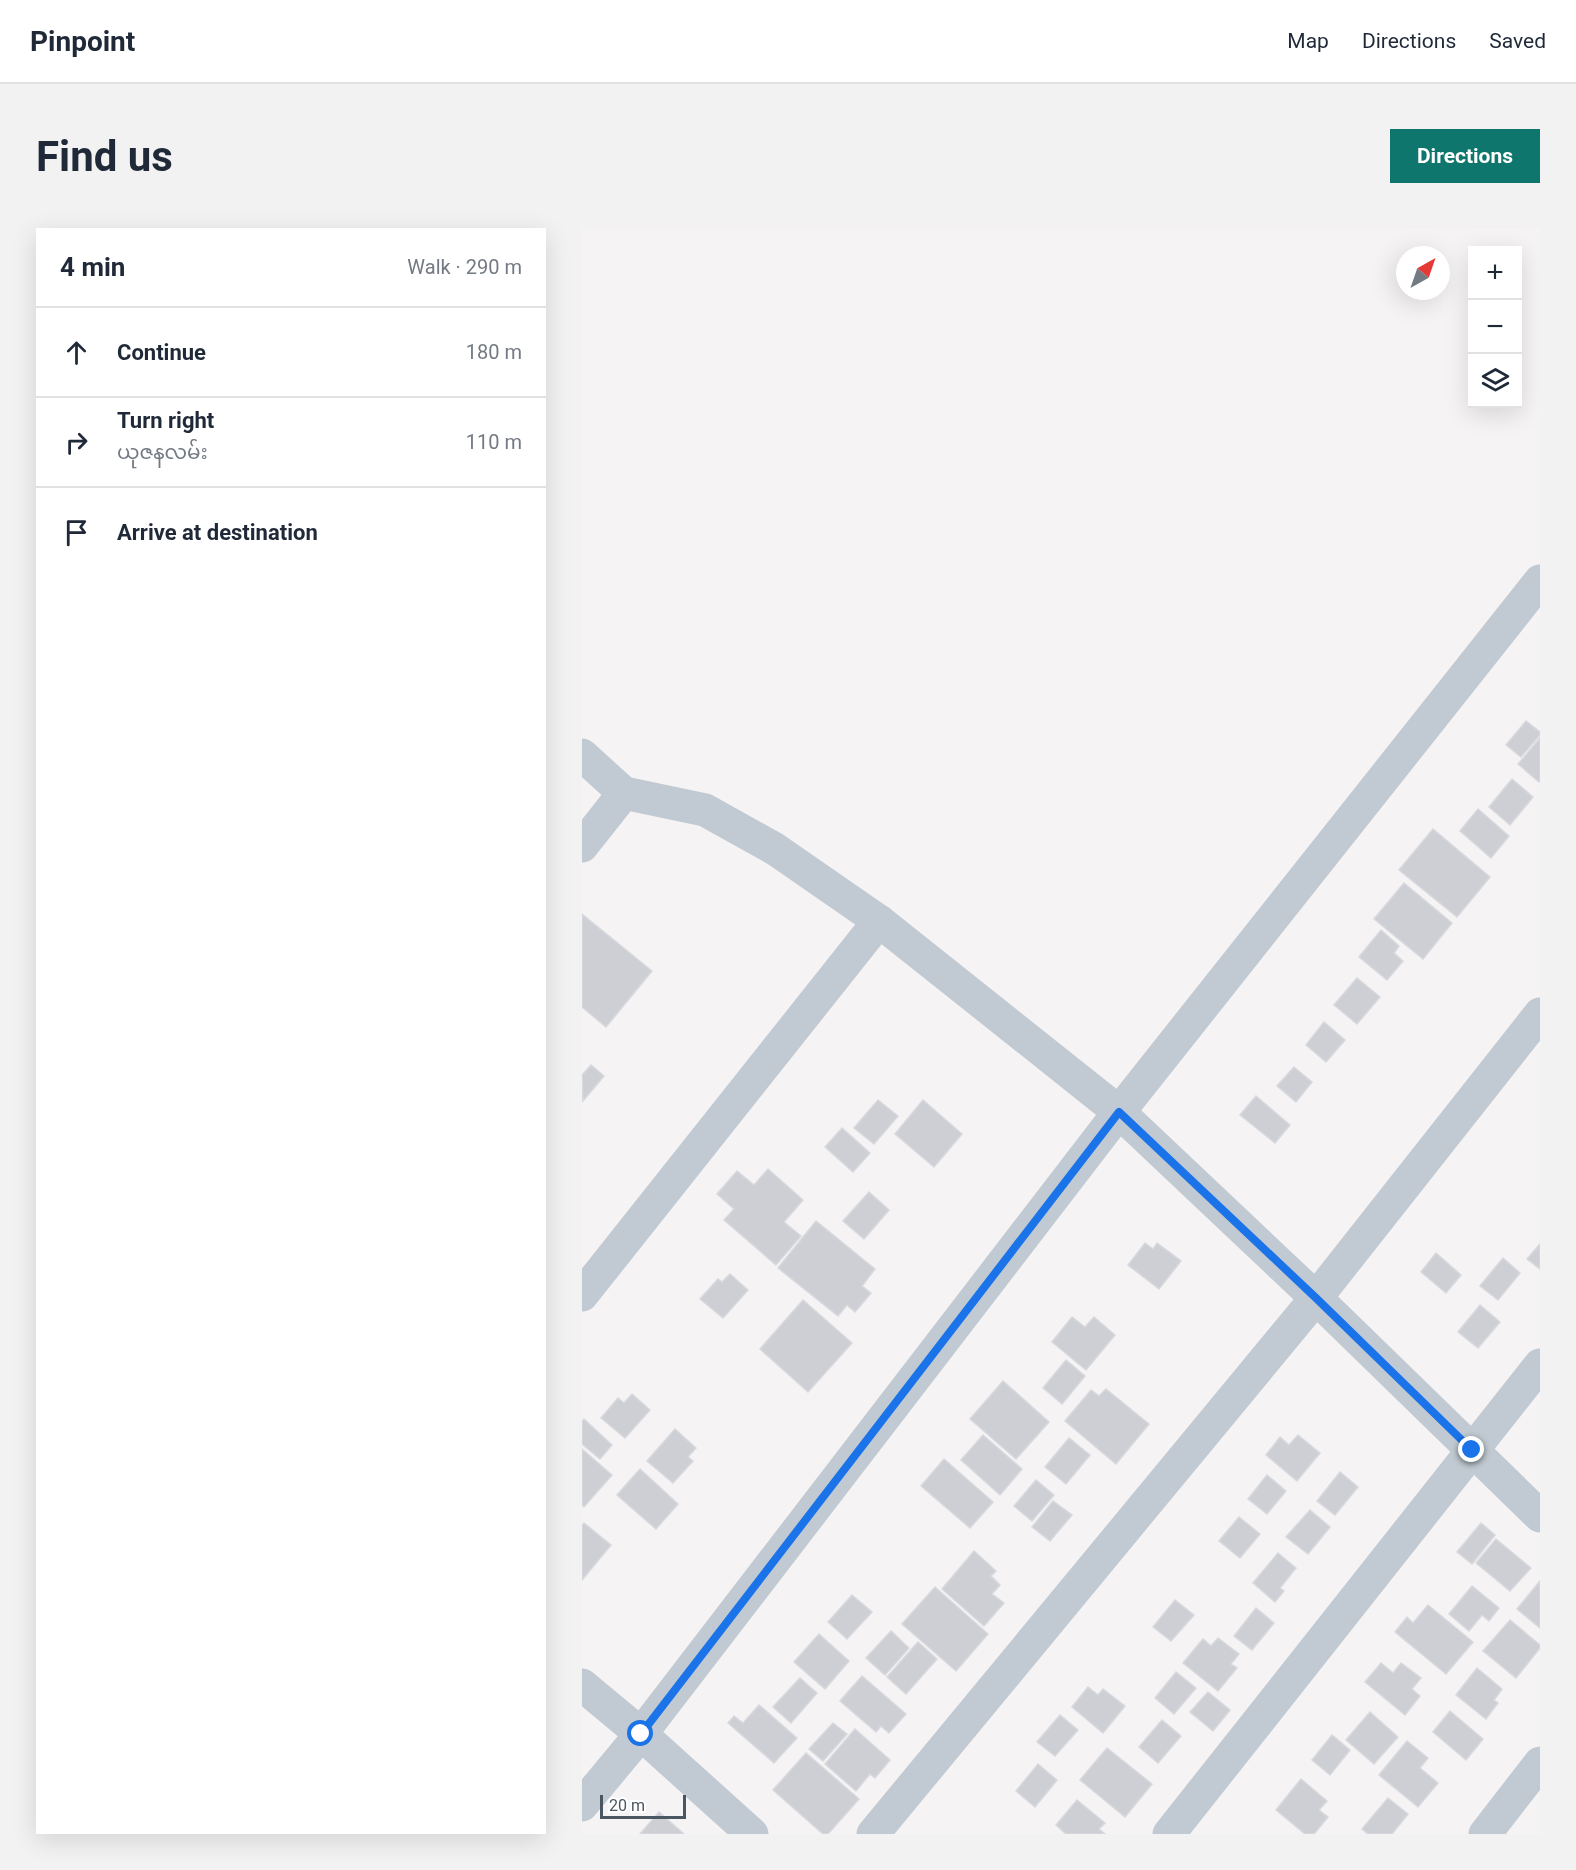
<!DOCTYPE html>
<meta charset="utf-8">
<style>
body{margin:0;font-family:Roboto,"Noto Sans Myanmar",sans-serif;background:#f2f2f3;color:#1f2937}
.controls{position:absolute;right:18px;top:18px;display:grid;overflow:hidden;border-radius:0px;box-shadow:0 6px 24px #0002}
.controls button{width:54px;height:54px;display:grid;place-items:center;padding:0;border:0;border-bottom:2px solid #e0e1e3;background:#fff;color:#1f2937;font:30px sans-serif}
.compass{position:absolute;left:814px;top:18px;width:54px;height:54px;border-radius:50%;background:#fff;box-shadow:0 6px 24px #0002;rotate:40deg}
.scale{position:absolute;left:18px;bottom:15px;width:86px;box-sizing:border-box;padding-left:6px;border:3px solid #4a5661;border-top:0;font-size:16px;line-height:21px;white-space:nowrap;color:#4a5661;-webkit-text-stroke:4px #fff;paint-order:stroke}
.stop{position:absolute;width:18px;height:18px;margin:-14px;border:4px solid #1a73e8;border-radius:50%;background:#fff}
.stop.end{background:#1a73e8;border-color:#fff;box-shadow:0 2px 6px #0008}
.list{margin:0;padding:0;list-style:none}
h2{display:flex;justify-content:space-between;align-items:center;height:78px;margin:0;padding:0 24px;font-size:26px}
h2 small{font-size:20px;font-weight:400;color:#747a83}
.list li{display:grid;grid-template-columns:39px 1fr auto;gap:18px;align-items:center;box-sizing:border-box;height:90px;padding:0 24px;border-top:2px solid #e0e1e3}
.list b{display:block;font-size:22px;white-space:nowrap}
.list p{margin:0;font-size:20px;white-space:nowrap;color:#747a83}
.list em{font-size:20px;font-style:normal;color:#747a83}
.icon{flex:none;width:33px;height:33px;fill:none;stroke:currentColor;stroke-width:2;stroke-linecap:round;stroke-linejoin:round}
.map{position:relative;flex:none;width:958px;height:1606px;overflow:hidden;border-radius:0px}
header{display:flex;align-items:center;gap:36px;box-sizing:border-box;height:84px;padding:0 30px;background:#fff;border-bottom:2px solid #e0e1e3}
header strong{font-size:28px}
nav{display:flex;gap:33px;margin-inline-start:auto;font-size:21px}
.intro{display:flex;align-items:center;justify-content:space-between;box-sizing:border-box;height:144px;padding:0 36px}
h1{margin:0;font-size:42px}
.button{padding:15px 27px;border-radius:0px;background:#0f766e;color:#fff;font-size:21px;font-weight:700}
main{display:flex;gap:36px;padding:0 36px}
aside{flex:1;background:#fff;border-radius:0px;box-shadow:0 6px 24px #0002}
.map>svg:first-child{display:block}
</style>
<header>
<strong>Pinpoint</strong>
<nav><a>Map</a><a>Directions</a><a>Saved</a></nav>
</header>
<div class="intro"><h1>Find us</h1><a class="button">Directions</a></div>
<main>
<aside>
<h2>4 min<small>Walk · 290 m</small></h2>
<ul class="list">
<li><svg class="icon" aria-label="ahead" viewBox="0 0 24 24"><path d="M12 20V5M6 11l6-6 6 6"/></svg><div><b>Continue</b></div><em>180 m</em></li>
<li><svg class="icon" aria-label="right" viewBox="0 0 24 24"><path d="M7 20v-9h11M14 6l5 5-5 5"/></svg><div><b>Turn right</b><p>ယုဇနလမ်း</p></div><em>110 m</em></li>
<li><svg class="icon" aria-label="arrive" viewBox="0 0 24 24"><path d="M6 21V4h12l-3 4 3 4H6"/></svg><div><b>Arrive at destination</b></div></li>
</ul>
</aside>
<div class="map">
<svg width="958" height="1606" viewBox="0 0 958 1606">
<rect width="100%" height="100%" fill="#f5f3f3"/>
<!-- building -->
<g fill="#cdcfd5" stroke="#d7d9de" stroke-width="1.5">
<polygon points="944,493 958,504 958,507 939,529 924,517"/>
<polygon points="958,510 958,553 957,554 936,536"/>
<polygon points="930,551 951,569 928,597 907,579"/>
<polygon points="896,581 927,608 909,630 878,603"/>
<polygon points="851,601 908,649 875,689 817,642"/>
<polygon points="822,655 870,695 841,731 792,691"/>
<polygon points="0,686 70,743 24,799 0,779"/>
<polygon points="799,702 817,718 812,725 821,733 805,752 777,729"/>
<polygon points="775,750 798,769 775,796 752,777"/>
<polygon points="742,794 763,812 744,834 724,817"/>
<polygon points="9,837 22,848 1,873 0,847"/>
<polygon points="712,839 730,854 714,874 695,858"/>
<polygon points="674,868 708,897 693,915 658,887"/>
<polygon points="296,872 316,888 292,916 272,900"/>
<polygon points="341,872 380,906 352,939 313,906"/>
<polygon points="260,900 288,925 271,944 243,919"/>
<polygon points="186,941 221,972 202,994 219,1008 194,1037 142,992 152,981 135,966 155,943 172,957"/>
<polygon points="287,964 307,982 282,1011 261,993"/>
<polygon points="234,993 293,1041 280,1058 289,1065 273,1084 265,1077 256,1088 196,1040"/>
<polygon points="563,1015 571,1021 575,1015 599,1033 577,1061 546,1037"/>
<polygon points="958,1016 958,1041 945,1031"/>
<polygon points="854,1025 879,1047 864,1065 839,1044"/>
<polygon points="921,1030 938,1045 916,1072 898,1058"/>
<polygon points="148,1046 166,1062 141,1090 118,1071 136,1051 140,1054"/>
<polygon points="221,1072 270,1115 226,1164 178,1121"/>
<polygon points="898,1077 918,1094 896,1120 876,1104"/>
<polygon points="490,1089 503,1099 512,1089 533,1107 504,1142 470,1114"/>
<polygon points="484,1132 503,1148 480,1176 461,1160"/>
<polygon points="421,1153 467,1194 434,1231 388,1191"/>
<polygon points="524,1161 567,1196 534,1236 483,1193 509,1162 517,1168"/>
<polygon points="50,1166 68,1182 43,1210 19,1190 36,1170 42,1175"/>
<polygon points="2,1191 30,1217 18,1231 0,1216 0,1193"/>
<polygon points="93,1201 114,1220 106,1229 111,1233 91,1255 65,1233"/>
<polygon points="401,1207 440,1241 418,1267 379,1232"/>
<polygon points="716,1207 738,1225 715,1253 684,1227 698,1209 707,1217"/>
<polygon points="487,1210 508,1227 484,1256 463,1239"/>
<polygon points="0,1221 30,1247 2,1279 0,1277"/>
<polygon points="362,1231 411,1274 388,1300 339,1258"/>
<polygon points="58,1241 96,1276 74,1301 35,1267"/>
<polygon points="758,1244 776,1259 753,1287 735,1273"/>
<polygon points="685,1247 704,1263 685,1286 666,1271"/>
<polygon points="454,1252 472,1267 450,1293 432,1278"/>
<polygon points="471,1273 490,1287 468,1313 450,1299"/>
<polygon points="728,1282 748,1299 726,1326 704,1309"/>
<polygon points="657,1289 678,1306 658,1330 637,1313"/>
<polygon points="2,1295 29,1317 0,1352 0,1297"/>
<polygon points="899,1295 913,1307 890,1336 875,1324"/>
<polygon points="914,1311 949,1340 928,1363 894,1335"/>
<polygon points="392,1323 414,1343 409,1348 418,1357 410,1366 422,1375 402,1398 360,1361"/>
<polygon points="696,1325 714,1340 698,1360 702,1363 693,1374 671,1355"/>
<polygon points="958,1353 958,1400 935,1381"/>
<polygon points="890,1358 917,1380 907,1393 900,1387 887,1403 867,1386"/>
<polygon points="353,1359 406,1406 374,1443 320,1396"/>
<polygon points="270,1367 290,1384 265,1411 246,1394"/>
<polygon points="593,1372 612,1387 589,1413 571,1399"/>
<polygon points="846,1377 891,1414 864,1446 813,1404 825,1389 831,1395"/>
<polygon points="674,1380 692,1395 670,1422 652,1408"/>
<polygon points="928,1392 958,1417 958,1420 934,1450 901,1423"/>
<polygon points="309,1403 327,1420 303,1447 284,1430"/>
<polygon points="237,1406 267,1433 243,1461 212,1434"/>
<polygon points="636,1410 657,1426 649,1436 655,1440 636,1463 601,1435 621,1411 629,1418"/>
<polygon points="336,1414 355,1431 324,1466 305,1449"/>
<polygon points="799,1435 811,1445 819,1435 839,1450 830,1461 838,1468 823,1487 783,1454"/>
<polygon points="895,1440 920,1461 912,1472 916,1475 904,1491 874,1467"/>
<polygon points="594,1444 614,1460 592,1486 573,1470"/>
<polygon points="280,1448 324,1486 307,1505 299,1498 294,1504 258,1473"/>
<polygon points="218,1450 235,1465 209,1495 191,1479"/>
<polygon points="506,1459 516,1467 521,1461 543,1478 521,1505 490,1479"/>
<polygon points="626,1464 648,1482 631,1503 608,1484"/>
<polygon points="177,1477 215,1510 192,1535 146,1495 152,1488 161,1495"/>
<polygon points="868,1483 901,1511 884,1532 851,1504"/>
<polygon points="788,1484 816,1509 792,1536 764,1512"/>
<polygon points="478,1487 496,1502 473,1528 455,1514"/>
<polygon points="580,1492 599,1508 576,1535 557,1519"/>
<polygon points="251,1495 265,1506 241,1533 227,1521"/>
<polygon points="273,1501 308,1532 293,1550 288,1546 274,1563 243,1536"/>
<polygon points="750,1507 768,1522 748,1547 730,1532"/>
<polygon points="825,1513 846,1530 838,1540 856,1555 836,1579 797,1547"/>
<polygon points="525,1520 570,1556 543,1589 498,1552"/>
<polygon points="224,1525 277,1571 246,1606 241,1606 191,1562"/>
<polygon points="456,1536 475,1552 453,1579 434,1563"/>
<polygon points="719,1551 745,1573 737,1582 746,1589 732,1606 723,1606 694,1582"/>
<polygon points="806,1570 826,1586 810,1606 786,1606 780,1601"/>
<polygon points="495,1572 523,1595 517,1601 523,1606 484,1606 474,1597"/>
<polygon points="77,1584 102,1606 58,1606"/>
</g>
<g fill="none" stroke-linecap="round" stroke-linejoin="round">
<!-- minor -->
<g stroke="#c1cad2" stroke-width="33">
<polyline points="0,527 42,565 123,582 193,621 297,693 537,884 734,1070 958,1288"/>
<polyline points="0,618 42,565"/>
<polyline points="0,1067 297,693"/>
<polyline points="0,1457 59,1506 170,1606"/>
<polyline points="0,1577 59,1506 537,884 958,353"/>
<polyline points="291,1606 734,1070 958,786"/>
<polyline points="587,1606 958,1137"/>
<polyline points="903,1606 958,1535"/>
</g>
</g>
<g fill="none" stroke-linecap="round" stroke-linejoin="round">
<!-- route -->
<polyline stroke="#1a73e8" stroke-width="8" points="59,1506 537,884 734,1070 890,1222"/>
</g>
</svg>
<div class="controls">
<button>+</button>
<button>−</button>
<button><svg class="icon" aria-label="layers" viewBox="0 0 24 24"><path d="M12 4l9 5-9 5-9-5zM3 14l9 5 9-5"/></svg></button>
</div>
<svg class="compass" viewBox="-18 -18 36 36"><path d="M0-13l5 13h-10z" fill="#e53935"/><path d="M0 13l5-13h-10z" fill="#747a83"/></svg>
<div class="scale">20 m</div>
<div class="stop" style="left:59px;top:1506px"></div>
<div class="stop end" style="left:890px;top:1222px"></div>
</div>
</main>
